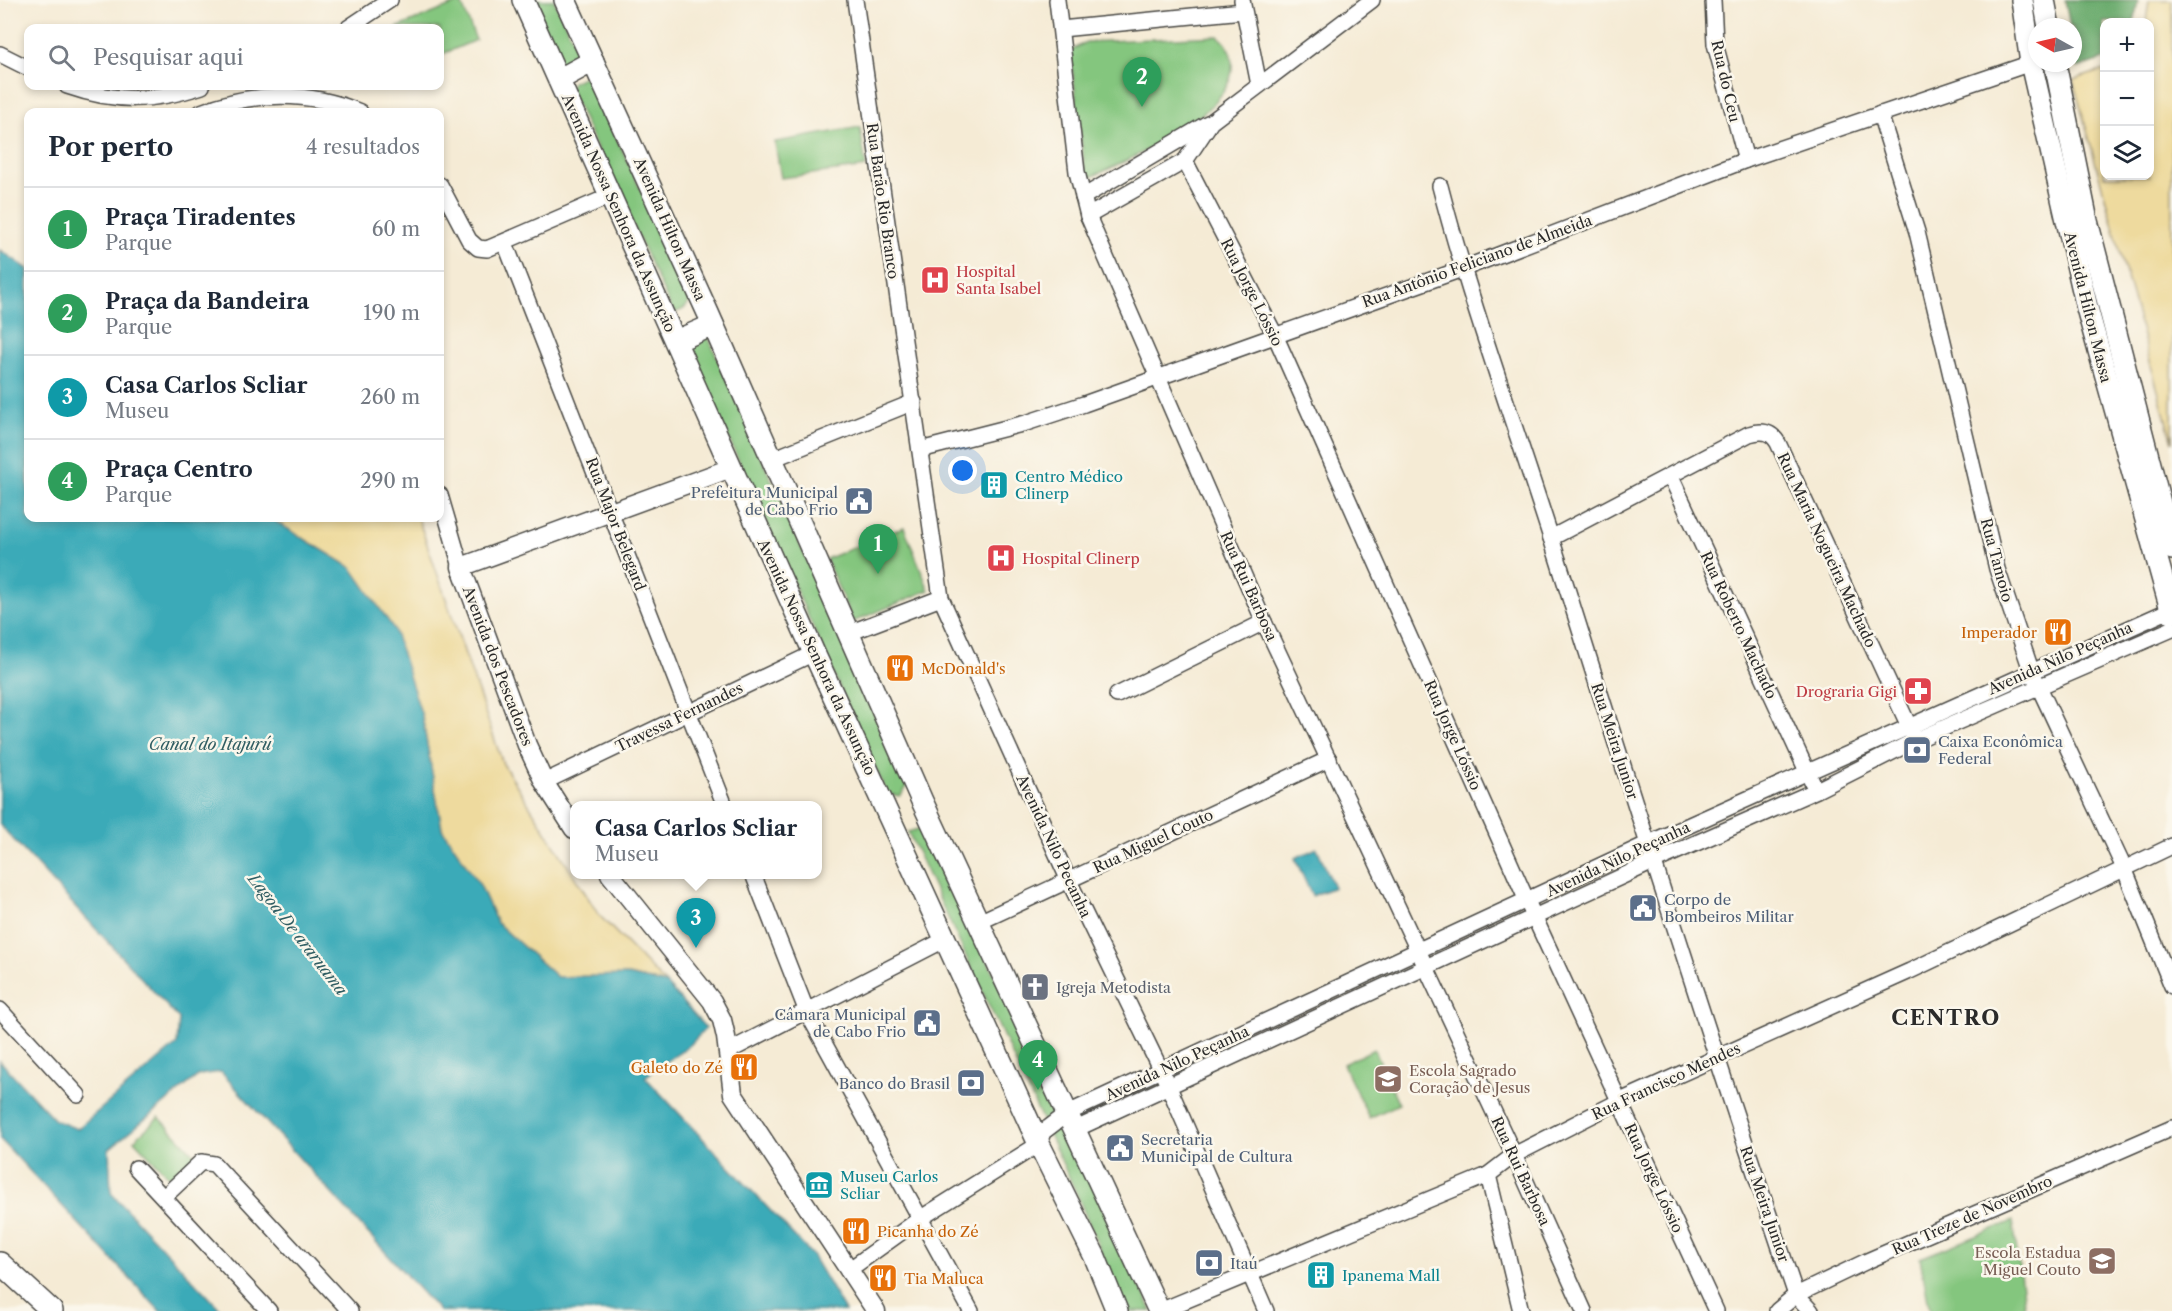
<!DOCTYPE html>
<html lang="pt">
<meta charset="utf-8">
<style>
body{margin:0;font-family:"Libre Caslon Text",serif;background:#f2f2f3;color:#1f2937}
.controls{position:absolute;right:18px;top:18px;display:grid;overflow:hidden;border-radius:12px;box-shadow:0 3px 9px #0003}
.controls button{width:54px;height:54px;display:grid;place-items:center;padding:0;border:0;border-bottom:2px solid #e0e1e3;background:#fff;color:#1f2937;font:30px sans-serif}
.compass{position:absolute;left:2028px;top:18px;width:54px;height:54px;border-radius:50%;background:#fff;box-shadow:0 3px 9px #0003;rotate:278deg}
.you{position:absolute;left:963px;top:471px;width:21px;height:21px;margin:-15px;border:4px solid #fff;border-radius:50%;background:#1a73e8;box-shadow:0 0 0 9px #1a73e833}
.badge{display:grid;place-items:center;width:39px;height:39px;border-radius:50%;background:#2563eb;color:#fff;font-size:20px;font-weight:700}
.pin{position:absolute;translate:-50% -50px;filter:drop-shadow(0 2px 3px #0008)}
.pin::after{content:'';position:absolute;top:32px;width:21px;height:18px;background:inherit;clip-path:polygon(0 0,100% 0,50% 100%)}
.popup{position:absolute;left:570px;top:801px;width:252px;height:78px;box-sizing:border-box;display:grid;place-content:center;border-radius:12px;background:#fff;filter:drop-shadow(0 2px 4px #0005);font-size:20px;white-space:nowrap;color:#747a83}
.popup b{font-size:22px;color:#1f2937}
.popup::after{content:'';position:absolute;left:50%;top:100%;margin-left:-12px;border:12px solid transparent;border-top-color:#fff}
.list{margin:0;padding:0;list-style:none}
h2{display:flex;justify-content:space-between;align-items:center;height:78px;margin:0;padding:0 24px;font-size:26px}
h2 small{font-size:20px;font-weight:400;color:#747a83}
.list li{display:grid;grid-template-columns:39px 1fr auto;gap:18px;align-items:center;box-sizing:border-box;height:84px;padding:0 24px;border-top:2px solid #e0e1e3}
.list b{display:block;font-size:22px;white-space:nowrap}
.list p{margin:0;font-size:20px;white-space:nowrap;color:#747a83}
.list em{font-size:20px;font-style:normal;color:#747a83}
.icon{flex:none;width:33px;height:33px;fill:none;stroke:currentColor;stroke-width:2;stroke-linecap:round;stroke-linejoin:round}
.map{position:relative;flex:none;width:2172px;height:1311px;overflow:hidden}
.search{position:absolute;background:#fff;box-shadow:0 3px 9px #0003;left:24px;top:24px;width:420px;height:66px;display:flex;align-items:center;gap:15px;box-sizing:border-box;padding:0 21px;border-radius:12px;color:#747a83;font-size:22px}
.panel{position:absolute;background:#fff;box-shadow:0 3px 9px #0003;left:24px;top:108px;width:420px;height:414px;border-radius:12px}
.map>svg:first-child{display:block}
</style>
<div class="map">
<svg width="2172" height="1311" viewBox="0 0 2172 1311">
<rect width="100%" height="100%" fill="#fbf7ec"/>
<filter id="ink" filterUnits="userSpaceOnUse"><feTurbulence type="fractalNoise" baseFrequency=".0167" numOctaves="2"/><feDisplacementMap in="SourceGraphic" scale="12" xChannelSelector="R" yChannelSelector="G"/><feConvolveMatrix kernelMatrix="1 2 1 2 8 2 1 2 1" color-interpolation-filters="sRGB"/></filter>
<filter id="wash" filterUnits="userSpaceOnUse"><feTurbulence type="fractalNoise" baseFrequency=".008" numOctaves="4" result="noise"/><feDisplacementMap in="SourceGraphic" scale="24" xChannelSelector="R" yChannelSelector="G"/><feGaussianBlur stdDeviation="1.35" result="paint"/><feColorMatrix in="noise" values="0 0 0 0 0 0 0 0 0 0 0 0 0 0 0 0 0 1.4 0 .05"/><feComposite in="paint" operator="in"/></filter>
<g filter="url(#wash)">
<rect width="100%" height="100%" fill="#f5ebd5"/>
<!-- green -->
<g fill="#84c67e" stroke="#587854" stroke-width="1.5">
<polygon points="529,0 554,0 581,57 560,69"/>
<polygon points="461,2 476,40 440,55 440,28 396,28"/>
<path d="M1218,36C1228,43 1231,51 1232,63C1237,113 1124,163 1086,179L1070,51L1086,42Z"/>
<path d="M583,77L589,78L691,299C687,307 683,312 673,312L569,88L572,82Z"/>
<polygon points="860,127 866,167 781,178 775,142"/>
<polygon points="706,332 907,787 900,796 887,794 686,342"/>
<polygon points="904,527 929,590 853,622 826,559"/>
<polygon points="925,827 1152,1311 1126,1311 1074,1188 908,832"/>
<polygon points="1374,1049 1399,1104 1369,1118 1343,1064"/>
<polygon points="159,1117 196,1156 172,1180 134,1140"/>
<polygon points="2013,1221 2025,1311 1930,1311 1920,1258"/>
</g>
<!-- forest -->
<polygon fill="#6bab6d" stroke="#4b6b4c" stroke-width="1.5" points="2065,0 2138,0 2134,22 2104,22 2104,59 2077,68 2073,27 2070,27"/>
<!-- sand -->
<g fill="#eeda9e" stroke="#8c8264" stroke-width="1.5">
<polygon points="2149,0 2172,0 2172,442 2073,80 2104,70 2104,176 2150,176 2150,22 2146,22"/>
<polygon points="270,518 418,518 503,764 599,915 666,984 628,975 557,977 497,923 480,885 442,829 422,716 352,568"/>
</g>
<!-- water -->
<g fill="#3aaab8" stroke="#326a72" stroke-width="1.5">
<polygon points="0,250 28,269 28,518 270,518 352,568 394,629 422,716 442,829 480,885 497,923 557,977 628,975 666,984 706,1028 690,1045 645,1077 812,1255 845,1311 439,1311 221,1072 199,1075 109,1149 111,1193 222,1311 160,1311 0,1139 0,1061 55,1120 77,1129 177,1044 179,1019 0,825"/>
<polygon points="1317,848 1334,887 1312,896 1295,858"/>
</g>
</g>
<g filter="url(#ink)">
<g fill="none" stroke-linecap="round" stroke-linejoin="round">
<!-- minor casing -->
<g stroke="#494844" stroke-width="18">
<g id="minor">
<polyline points="855,0 941,598 1069,881 1168,1085 1266,1311"/>
<polyline points="1057,0 1077,172 1088,216 1264,622 1514,1155 1584,1311"/>
<polyline points="1242,0 1259,85"/>
<polyline points="1713,0 1715,44 1746,160"/>
<polyline points="348,28 390,0"/>
<polyline points="1061,29 1243,11"/>
<polyline points="0,54 28,68"/>
<path d="M67,86C116,103 153,102 202,86"/>
<path d="M201,112C253,91 310,91 360,112"/>
<polyline points="1880,114 1917,232 1997,569 2031,670 2124,868 2172,986"/>
<polyline points="1185,161 1275,335 1527,901 1716,1311"/>
<polyline points="440,185 469,240 478,248 487,249 610,196"/>
<path d="M1440,186C1473,313 1519,435 1558,560C1635,805 1713,1051 1796,1295L1811,1311"/>
<polyline points="1083,197 1208,123"/>
<polyline points="1088,216 1185,161 1211,122 1372,0"/>
<polyline points="505,243 725,806"/>
<polyline points="920,450 1026,423 1084,404 1462,269 1746,160 2031,63"/>
<polyline points="770,460 914,402"/>
<polyline points="1671,477 1812,782"/>
<polyline points="440,495 461,567"/>
<path d="M1551,538L1749,434C1762,430 1771,431 1778,443L1914,737"/>
<polyline points="849,633 941,598"/>
<polyline points="1117,695 1264,622"/>
<polyline points="544,782 814,653"/>
<polyline points="753,874 807,1012 971,1311"/>
<polyline points="977,923 1329,759"/>
<polyline points="0,1010 78,1095"/>
<polyline points="727,1052 946,939"/>
<polyline points="1076,1129 1653,862 1817,790 1916,740 2172,629"/>
<polyline points="136,1168 269,1311"/>
<polyline points="1488,1175 1521,1311"/>
<polyline points="164,1197 201,1162 214,1164 350,1311"/>
<polyline points="850,1269 921,1218 1039,1144 1043,1132 1068,1113 1647,844 2170,610"/>
<polyline points="1160,1311 1488,1175 1514,1155 1618,1102 1910,971 2172,846"/>
<polyline points="1777,1311 1796,1295 1867,1261 2172,1128"/>
</g>
</g>
<!-- tertiary casing -->
<g stroke="#494844" stroke-width="21">
<g id="tertiary">
<polyline points="574,829 544,782 527,745 461,567 731,468"/>
<polyline points="610,874 712,1001 722,1020 726,1037 733,1094 876,1311"/>
</g>
</g>
<!-- secondary casing -->
<g stroke="#494844" stroke-width="24">
<g id="secondary">
<polyline points="523,0 814,653 1039,1144 1095,1257 1117,1311"/>
<polyline points="565,0 708,313 922,801 1159,1311"/>
<polyline points="2022,0 2031,63 2087,308 2172,613"/>
<polyline points="2044,0 2049,27"/>
<polyline points="2055,63 2087,221 2172,549"/>
<polyline points="560,79 593,61"/>
<polyline points="676,341 713,325"/>
<polyline points="0,1263 52,1311"/>
</g>
</g>
<!-- minor -->
<use href="#minor" stroke="#fff" stroke-width="15"/>
<!-- tertiary -->
<use href="#tertiary" stroke="#fff" stroke-width="18"/>
<!-- secondary -->
<use href="#secondary" stroke="#fff" stroke-width="21"/>
</g>
</g>
<!-- icons -->
<defs>
<g id="hospital-square" transform="scale(1.5)"><rect x="-9" y="-9" width="18" height="18" rx="4" fill="#e0444e" stroke="#fbf7ec"/><path d="M-5-5h3v3.5h4V-5h3V5h-3V1.5h-4V5h-3Z" fill="#fff"/></g>
<g id="building-square" transform="scale(1.5)"><rect x="-9" y="-9" width="18" height="18" rx="4" fill="#0f9aa8" stroke="#fbf7ec"/><path d="M-4-6H4V6H1V3H-1V6H-4ZM-2.5-4.3h1.7v1.8h-1.7ZM.8-4.3h1.7v1.8H.8ZM-2.5-1h1.7V.8h-1.7ZM.8-1h1.7V.8H.8Z" fill="#fff"/></g>
<g id="civic-square" transform="scale(1.5)"><rect x="-9" y="-9" width="18" height="18" rx="4" fill="#5c6f8a" stroke="#fbf7ec"/><path d="M-.6-6.5H3V-4.5H.6V-3L4-1V1h2V6H-6V1h2V-1L-.6-3ZM-1.2 2.5V6h2.4V2.5Z" fill="#fff"/></g>
<g id="restaurant-square" transform="scale(1.5)"><rect x="-9" y="-9" width="18" height="18" rx="4" fill="#e8710a" stroke="#fbf7ec"/><path d="M-5-6h1v4h1v-4h1v4h1v-4h1v5L-1.5 .5V6h-2V.5L-5-1ZM5-6V6H3V1.5H1.5Q1.5-4 5-6Z" fill="#fff"/></g>
<g id="pharmacy-square" transform="scale(1.5)"><rect x="-9" y="-9" width="18" height="18" rx="4" fill="#e0444e" stroke="#fbf7ec"/><path d="M-2-6h4v4h4v4h-4v4h-4v-4h-4v-4h4Z" fill="#fff"/></g>
<g id="bank-square" transform="scale(1.5)"><rect x="-9" y="-9" width="18" height="18" rx="4" fill="#5c6f8a" stroke="#fbf7ec"/><path d="M-6-4H6V4H-6ZM0-2.3a2.3 2.3 0 1 0 0 4.6a2.3 2.3 0 1 0 0-4.6Z" fill="#fff"/></g>
<g id="church-square" transform="scale(1.5)"><rect x="-9" y="-9" width="18" height="18" rx="4" fill="#6b7280" stroke="#fbf7ec"/><path d="M-1.2-6h2.4v3.5h3.3v2.4h-3.3V6h-2.4V-.1h-3.3v-2.4h3.3Z" fill="#fff"/></g>
<g id="school-square" transform="scale(1.5)"><rect x="-9" y="-9" width="18" height="18" rx="4" fill="#8d6e63" stroke="#fbf7ec"/><path d="M0-5L7-2L0 1L-7-2ZM-4 1L0 2.5L4 1V4Q0 6-4 4Z" fill="#fff"/></g>
<g id="museum-square" transform="scale(1.5)"><rect x="-9" y="-9" width="18" height="18" rx="4" fill="#0f9aa8" stroke="#fbf7ec"/><path d="M0-6L6-3V-2H-6V-3ZM-5-1h2V3h-2ZM-1-1h2V3h-2ZM3-1h2V3H3ZM-6 4H6V6H-6Z" fill="#fff"/></g>
</defs>
<g fill-rule="evenodd">
<use href="#hospital-square" x="935" y="280"/>
<use href="#building-square" x="994" y="485"/>
<use href="#civic-square" x="859" y="501"/>
<use href="#hospital-square" x="1001" y="558"/>
<use href="#restaurant-square" x="2058" y="632"/>
<use href="#restaurant-square" x="900" y="668"/>
<use href="#pharmacy-square" x="1918" y="691"/>
<use href="#bank-square" x="1917" y="750"/>
<use href="#civic-square" x="1643" y="908"/>
<use href="#church-square" x="1035" y="987"/>
<use href="#civic-square" x="927" y="1023"/>
<use href="#restaurant-square" x="744" y="1067"/>
<use href="#school-square" x="1388" y="1079"/>
<use href="#bank-square" x="971" y="1083"/>
<use href="#civic-square" x="1120" y="1148"/>
<use href="#museum-square" x="819" y="1185"/>
<use href="#restaurant-square" x="856" y="1231"/>
<use href="#school-square" x="2102" y="1261"/>
<use href="#bank-square" x="1209" y="1263"/>
<use href="#building-square" x="1321" y="1275"/>
<use href="#restaurant-square" x="883" y="1278"/>
</g>
<g text-anchor="middle" dominant-baseline="central" stroke-width="5" stroke-linejoin="round" paint-order="stroke">
<!-- street labels -->
<g font-size="15" fill="#2b2b2b" stroke="#fbf7ec">
<text transform="translate(1726 81) rotate(77)">Rua do Ceu</text>
<text transform="translate(883 201) rotate(82)">Rua Barão Rio Branco</text>
<text transform="translate(619 213) rotate(66)">Avenida Nossa Senhora da Assunção</text>
<text transform="translate(670 229) rotate(66)">Avenida Hilton Massa</text>
<text transform="translate(1477 261) rotate(-20)">Rua Antônio Feliciano de Almeida</text>
<text transform="translate(1252 292) rotate(63)">Rua Jorge Lóssio</text>
<text transform="translate(2088 307) rotate(76)">Avenida Hilton Massa</text>
<text transform="translate(616 524) rotate(69)">Rua Major Belegard</text>
<text transform="translate(1827 550) rotate(65)">Rua Maria Nogueira Machado</text>
<text transform="translate(1997 560) rotate(75)">Rua Tamoio</text>
<text transform="translate(1249 586) rotate(66)">Rua Rui Barbosa</text>
<text transform="translate(1739 625) rotate(65)">Rua Roberto Machado</text>
<text transform="translate(817 657) rotate(65)">Avenida Nossa Senhora da Assunção</text>
<text transform="translate(2060 658) rotate(-24)">Avenida Nilo Peçanha</text>
<text transform="translate(498 666) rotate(69)">Avenida dos Pescadores</text>
<text transform="translate(679 717) rotate(-26)">Travessa Fernandes</text>
<text transform="translate(1453 735) rotate(66)">Rua Jorge Lóssio</text>
<text transform="translate(1615 741) rotate(72)">Rua Meira Junior</text>
<text transform="translate(1153 841) rotate(-25)">Rua Miguel Couto</text>
<text transform="translate(1054 846) rotate(65)">Avenida Nilo Pecanha</text>
<text transform="translate(1618 859) rotate(-25)">Avenida Nilo Peçanha</text>
<text transform="translate(1177 1063) rotate(-25)">Avenida Nilo Peçanha</text>
<text transform="translate(1666 1081) rotate(-25)">Rua Francisco Mendes</text>
<text transform="translate(1521 1171) rotate(65)">Rua Rui Barbosa</text>
<text transform="translate(1654 1178) rotate(65)">Rua Jorge Lóssio</text>
<text transform="translate(1765 1204) rotate(71)">Rua Meira Junior</text>
<text transform="translate(1972 1215) rotate(-24)">Rua Treze de Novembro</text>
</g>
<!-- health labels -->
<g font-size="15" fill="#be3a42" stroke="#fbf7ec" text-anchor="start">
<text x="956" y="271">Hospital<tspan x="956" dy="17">Santa Isabel</tspan></text>
<text x="1022" y="558">Hospital Clinerp</text>
<text x="1897" y="691" text-anchor="end">Drograria Gigi</text>
</g>
<!-- culture labels -->
<g font-size="15" fill="#0d838f" stroke="#fbf7ec" text-anchor="start">
<text x="1015" y="476">Centro Médico<tspan x="1015" dy="17">Clinerp</tspan></text>
<text x="840" y="1176">Museu Carlos<tspan x="840" dy="17">Scliar</tspan></text>
<text x="1342" y="1275">Ipanema Mall</text>
</g>
<!-- service labels -->
<g font-size="15" fill="#4e5e75" stroke="#fbf7ec" text-anchor="start">
<text x="838" y="492" text-anchor="end">Prefeitura Municipal<tspan x="838" dy="17">de Cabo Frio</tspan></text>
<text x="1938" y="741">Caixa Econômica<tspan x="1938" dy="17">Federal</tspan></text>
<text x="1664" y="899">Corpo de<tspan x="1664" dy="17">Bombeiros Militar</tspan></text>
<text x="906" y="1014" text-anchor="end">Câmara Municipal<tspan x="906" dy="17">de Cabo Frio</tspan></text>
<text x="950" y="1083" text-anchor="end">Banco do Brasil</text>
<text x="1141" y="1139">Secretaria<tspan x="1141" dy="17">Municipal de Cultura</tspan></text>
<text x="1230" y="1263">Itaú</text>
</g>
<!-- food labels -->
<g font-size="15" fill="#c56008" stroke="#fbf7ec" text-anchor="start">
<text x="2037" y="632" text-anchor="end">Imperador</text>
<text x="921" y="668">McDonald's</text>
<text x="723" y="1067" text-anchor="end">Galeto do Zé</text>
<text x="877" y="1231">Picanha do Zé</text>
<text x="904" y="1278">Tia Maluca</text>
</g>
<!-- worship labels -->
<g font-size="15" fill="#5b616d" stroke="#fbf7ec" text-anchor="start">
<text x="1056" y="987">Igreja Metodista</text>
</g>
<!-- education labels -->
<g font-size="15" fill="#785e54" stroke="#fbf7ec" text-anchor="start">
<text x="1409" y="1070">Escola Sagrado<tspan x="1409" dy="17">Coração de Jesus</tspan></text>
<text x="2081" y="1252" text-anchor="end">Escola Estadua<tspan x="2081" dy="17">Miguel Couto</tspan></text>
</g>
<!-- water labels -->
<g font-size="16" font-style="italic" fill="#315e63" stroke="#fbf7ec">
<text x="210" y="744">Canal do Itajurú</text>
<text transform="translate(298 934) rotate(52)">Lagoa De araruama</text>
</g>
<!-- district labels -->
<g font-size="21" font-weight="bold" letter-spacing="1.5" fill="#2b2b2b" stroke="#fbf7ec">
<text x="1946" y="1017">CENTRO</text>
</g>
</g>
</svg>
<div class="controls">
<button>+</button>
<button>−</button>
<button><svg class="icon" aria-label="layers" viewBox="0 0 24 24"><path d="M12 4l9 5-9 5-9-5zM3 14l9 5 9-5"/></svg></button>
</div>
<svg class="compass" viewBox="-18 -18 36 36"><path d="M0-13l5 13h-10z" fill="#e53935"/><path d="M0 13l5-13h-10z" fill="#747a83"/></svg>
<div class="you"></div>
<div class="pin badge" style="left:878px;top:574px;background:#2e9e5b">1</div>
<div class="pin badge" style="left:1142px;top:107px;background:#2e9e5b">2</div>
<div class="pin badge" style="left:696px;top:948px;background:#0f9aa8">3</div>
<div class="popup"><b>Casa Carlos Scliar</b>Museu</div>
<div class="pin badge" style="left:1038px;top:1090px;background:#2e9e5b">4</div>
<div class="search"><svg class="icon" aria-label="search" viewBox="0 0 24 24"><circle cx="10" cy="10" r="6"/><path d="M15 15l6 6"/></svg>Pesquisar aqui</div>
<section class="panel">
<h2>Por perto<small>4 resultados</small></h2>
<ul class="list">
<li><span class="badge" style="background:#2e9e5b">1</span><div><b>Praça Tiradentes</b><p>Parque</p></div><em>60 m</em></li>
<li><span class="badge" style="background:#2e9e5b">2</span><div><b>Praça da Bandeira</b><p>Parque</p></div><em>190 m</em></li>
<li><span class="badge" style="background:#0f9aa8">3</span><div><b>Casa Carlos Scliar</b><p>Museu</p></div><em>260 m</em></li>
<li><span class="badge" style="background:#2e9e5b">4</span><div><b>Praça Centro</b><p>Parque</p></div><em>290 m</em></li>
</ul>
</section>
</div>
